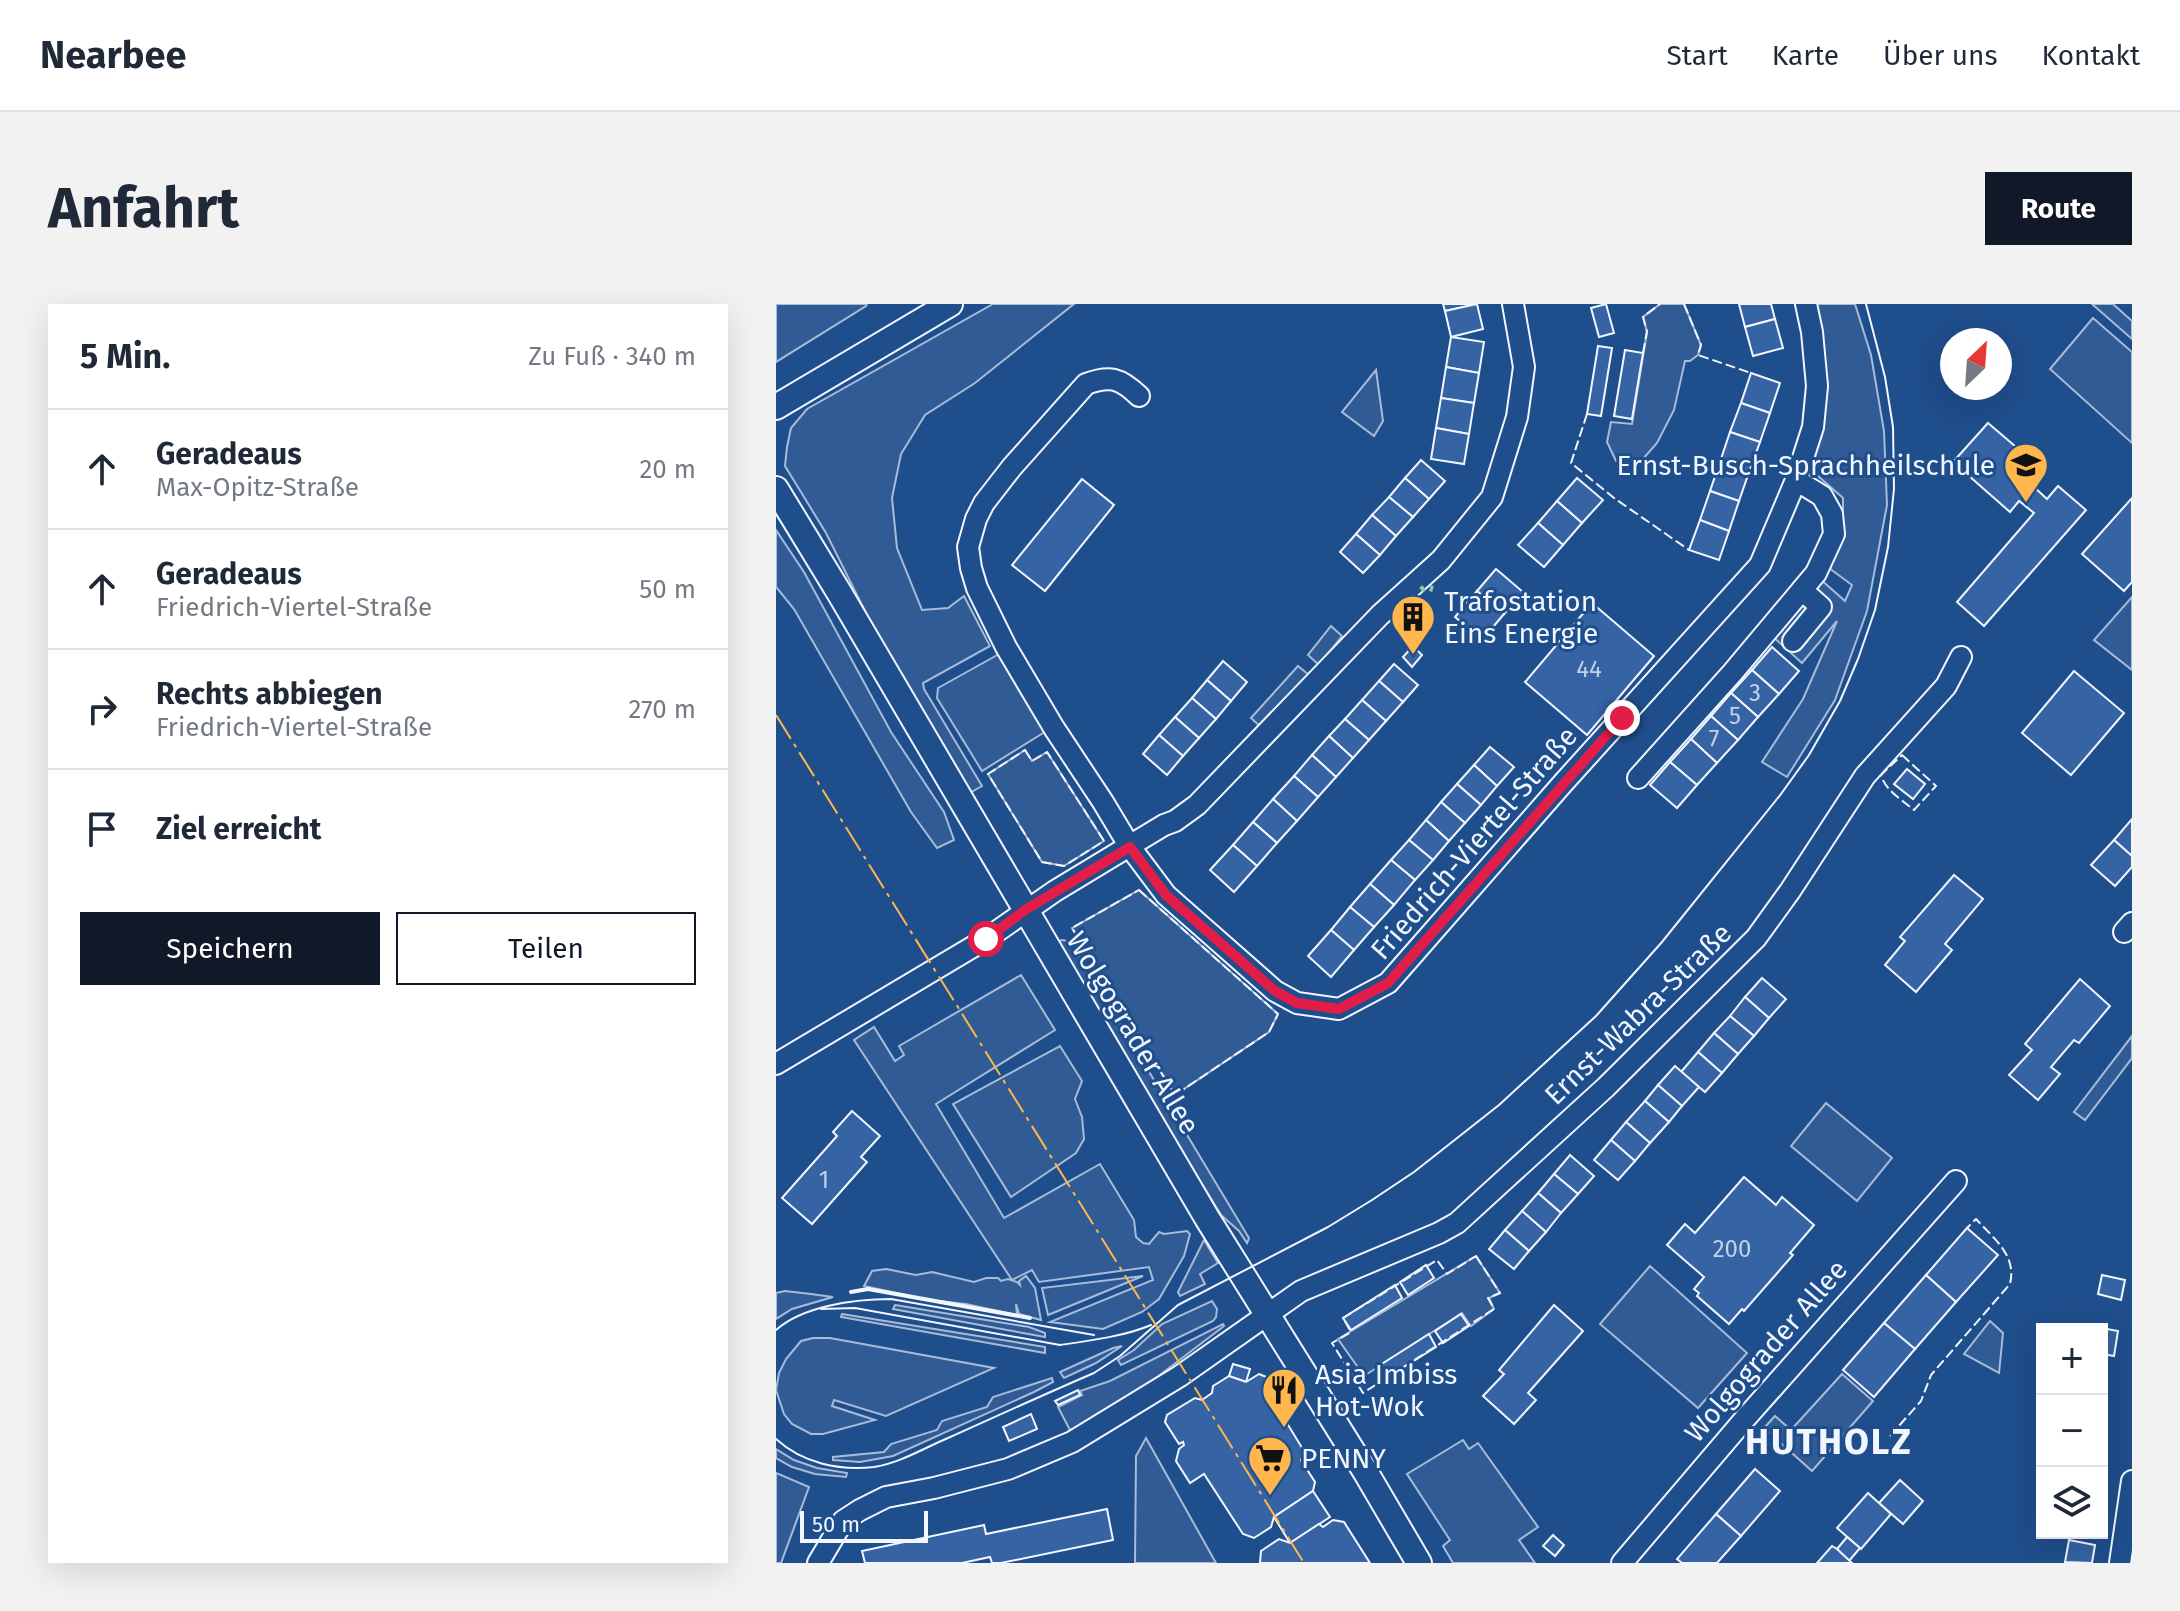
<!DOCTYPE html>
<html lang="de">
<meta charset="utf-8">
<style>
body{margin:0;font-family:"Fira Sans",sans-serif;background:#f2f2f3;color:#1f2937}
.controls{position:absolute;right:24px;bottom:24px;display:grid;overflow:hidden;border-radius:0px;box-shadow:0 8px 32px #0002}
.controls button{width:72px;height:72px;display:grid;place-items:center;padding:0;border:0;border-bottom:2px solid #e0e1e3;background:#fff;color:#1f2937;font:40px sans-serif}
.compass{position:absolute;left:1164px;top:24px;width:72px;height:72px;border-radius:50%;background:#fff;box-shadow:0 8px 32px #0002;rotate:25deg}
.scale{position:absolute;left:24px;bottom:20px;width:128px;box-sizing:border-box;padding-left:8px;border:4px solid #f2f6ff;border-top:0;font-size:22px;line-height:28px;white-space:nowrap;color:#f2f6ff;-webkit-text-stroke:6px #1f4e8c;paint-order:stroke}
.stop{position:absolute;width:24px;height:24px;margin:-18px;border:6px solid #e11d48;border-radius:50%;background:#fff}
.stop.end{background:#e11d48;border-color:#fff;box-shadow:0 2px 8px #0008}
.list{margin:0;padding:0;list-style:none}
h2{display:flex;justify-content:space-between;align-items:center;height:104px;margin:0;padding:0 32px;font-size:34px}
h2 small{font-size:26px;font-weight:400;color:#747a83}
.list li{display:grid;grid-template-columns:52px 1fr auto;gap:24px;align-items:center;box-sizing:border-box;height:120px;padding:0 32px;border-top:2px solid #e0e1e3}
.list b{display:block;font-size:30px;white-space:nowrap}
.list p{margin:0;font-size:26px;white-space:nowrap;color:#747a83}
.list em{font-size:26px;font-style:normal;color:#747a83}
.actions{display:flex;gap:16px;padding:24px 32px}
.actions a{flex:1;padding:18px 0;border:2px solid #111827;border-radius:0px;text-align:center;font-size:28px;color:#111827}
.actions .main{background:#111827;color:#fff}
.icon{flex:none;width:44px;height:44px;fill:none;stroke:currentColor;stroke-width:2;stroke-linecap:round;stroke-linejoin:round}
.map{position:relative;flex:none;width:1356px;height:1259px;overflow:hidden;border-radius:0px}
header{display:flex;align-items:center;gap:48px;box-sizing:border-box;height:112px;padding:0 40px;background:#fff;border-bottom:2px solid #e0e1e3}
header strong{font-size:38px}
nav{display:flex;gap:44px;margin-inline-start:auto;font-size:28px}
.intro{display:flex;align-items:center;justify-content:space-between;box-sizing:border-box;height:192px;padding:0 48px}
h1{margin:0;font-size:56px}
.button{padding:20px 36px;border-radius:0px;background:#111827;color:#fff;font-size:28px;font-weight:700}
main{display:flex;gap:48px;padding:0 48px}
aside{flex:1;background:#fff;border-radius:0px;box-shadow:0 8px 32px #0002}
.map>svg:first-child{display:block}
</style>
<header>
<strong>Nearbee</strong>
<nav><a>Start</a><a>Karte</a><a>Über uns</a><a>Kontakt</a></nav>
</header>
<div class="intro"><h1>Anfahrt</h1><a class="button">Route</a></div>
<main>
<aside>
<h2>5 Min.<small>Zu Fuß · 340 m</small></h2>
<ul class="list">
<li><svg class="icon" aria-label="ahead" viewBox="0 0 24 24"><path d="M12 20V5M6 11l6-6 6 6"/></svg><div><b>Geradeaus</b><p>Max-Opitz-Straße</p></div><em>20 m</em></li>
<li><svg class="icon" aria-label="ahead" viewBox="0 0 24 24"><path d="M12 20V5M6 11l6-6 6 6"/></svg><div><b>Geradeaus</b><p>Friedrich-Viertel-Straße</p></div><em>50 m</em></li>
<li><svg class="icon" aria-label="right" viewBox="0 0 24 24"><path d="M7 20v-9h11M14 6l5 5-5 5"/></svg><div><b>Rechts abbiegen</b><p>Friedrich-Viertel-Straße</p></div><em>270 m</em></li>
<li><svg class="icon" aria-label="arrive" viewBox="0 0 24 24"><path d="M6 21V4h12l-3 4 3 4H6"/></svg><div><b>Ziel erreicht</b></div></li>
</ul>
<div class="actions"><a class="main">Speichern</a><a>Teilen</a></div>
</aside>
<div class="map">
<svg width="1356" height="1259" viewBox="0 0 1356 1259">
<rect width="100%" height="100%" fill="#1f4e8c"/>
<!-- built -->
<g fill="#305b95" stroke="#a8bbd7" stroke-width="2">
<polygon points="0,0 91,0 90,2 0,58"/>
<polygon points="217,0 298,0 199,79 149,111 125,150 116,194 121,244 146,306 172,304 188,292 214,342 147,379 148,385 206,482 192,490 97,323 50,229 9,162 11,143 15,124 31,105"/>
<polygon points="884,0 908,0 925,41 922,51 914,57 909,57 898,106 881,139 860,163 840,157 831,138 835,118 856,120 871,28 867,13"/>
<polygon points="1035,0 1079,0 1095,51 1108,127 1111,201 1091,307 1059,396 1011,473 986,458 1027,395 1061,317 1026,359 994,330 1043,274 1069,297 1076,281 1053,264 1067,226 1067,194 1034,165 1047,112 1052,82 1045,35"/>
<polygon points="1316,0 1337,0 1356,17 1356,35"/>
<polygon points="1317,14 1356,48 1356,139 1274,65"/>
<polygon points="600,66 607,117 598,132 566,108"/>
<polygon points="0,226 28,268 115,428 168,508 178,536 161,544 135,508 18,305 0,283"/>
<polygon points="1356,293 1356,366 1318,336"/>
<polygon points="555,322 566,332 543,361 532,351"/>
<polygon points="225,349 272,426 206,467 161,394 162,384"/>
<polygon points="522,362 533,371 486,424 475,414"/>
<polygon points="249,446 256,457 271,448 328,537 288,562 266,558 212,470"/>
<polygon points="363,586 502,710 493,728 399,791 296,624"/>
<polygon points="286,636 295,638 473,934 471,939 463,927 445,911 411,856 292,657 281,638"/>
<polygon points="245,671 279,726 160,800 228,914 324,860 358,916 360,933 367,939 373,940 383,928 388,930 411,927 414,930 408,952 383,995 366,1008 327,1025 274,1018 377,976 373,963 263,978 256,966 236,976 78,736 98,723 119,757 128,751 123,742"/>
<polygon points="1356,732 1356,754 1309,816 1298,808"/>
<polygon points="284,742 306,777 299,795 306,813 308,835 300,849 235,893 177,800"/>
<polygon points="1050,799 1116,854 1081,897 1015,842"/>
<polygon points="428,936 442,959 424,970 429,980 404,992 402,988"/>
<polygon points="700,952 724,989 713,994 718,1005 695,1022 686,1009 588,1072 562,1035"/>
<polygon points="874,962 971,1049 922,1104 824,1020"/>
<polygon points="110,965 140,971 156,968 198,978 210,974 222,974 225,977 232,975 241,978 244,981 243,977 250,972 259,984 265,1016 243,1010 240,1000 241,1011 190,1000 153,996 88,982 96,967"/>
<polygon points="367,972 272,1011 266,984"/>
<polygon points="9,987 35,990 57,993 16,1005 0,1015 0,989"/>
<polygon points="436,997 441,1005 440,1013 437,1017 345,1061 342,1056 358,1046 386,1020"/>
<polygon points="119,1001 253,1023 269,1029 269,1033 117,1005"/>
<polygon points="66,1010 269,1043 269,1049 65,1013"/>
<polygon points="1214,1017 1227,1029 1223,1069 1188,1050"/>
<polygon points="447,1020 448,1022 346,1100 296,1130 282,1103 306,1091 304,1087 334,1077"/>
<polygon points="37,1034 54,1034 218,1064 110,1112 58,1096 56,1102 99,1116 47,1130 35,1130 16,1120 8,1110 0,1086 3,1069 10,1055 25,1037"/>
<polygon points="346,1042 320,1059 288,1074 284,1068 337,1044"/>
<polygon points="1066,1070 1097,1097 1036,1167 988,1124 999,1112 1015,1126"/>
<polygon points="276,1074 277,1078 258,1088 117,1152 84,1158 57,1156 57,1153 108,1148 115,1140 161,1126 166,1117 211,1103 217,1093"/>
<polygon points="370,1134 440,1259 359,1259 360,1152"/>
<polygon points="687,1136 693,1145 702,1139 762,1223 743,1236 759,1259 677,1259 667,1242 674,1236 631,1170"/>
<polygon points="0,1145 18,1156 41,1164 71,1169 70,1173 39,1170 16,1163 0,1154"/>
<polygon points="0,1169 33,1183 5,1259 0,1259"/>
</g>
<!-- building -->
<g fill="#3563a3" stroke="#f2f6ff" stroke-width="2">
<polygon points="667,0 701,0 669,7"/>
<polygon points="701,0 707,25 675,33 669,7"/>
<polygon points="830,0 838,29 823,33 815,4"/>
<polygon points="963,0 995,0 999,15 969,23"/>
<polygon points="999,15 1007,44 977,52 969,23"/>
<polygon points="675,33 708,38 703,69 670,63"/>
<polygon points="822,42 836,44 825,112 811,110"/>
<polygon points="849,46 867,49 856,115 838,112"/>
<polygon points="670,63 703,69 698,99 665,94"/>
<polygon points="975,69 1004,79 994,109 965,99"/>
<polygon points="665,94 698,99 693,130 660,124"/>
<polygon points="965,99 994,109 984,138 954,128"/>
<polygon points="1212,119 1268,167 1257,182 1271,195 1282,182 1310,206 1208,322 1181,298 1258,209 1243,197 1234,208 1177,158"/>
<polygon points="660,124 693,130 688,160 655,155"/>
<polygon points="954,128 984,138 973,168 944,158"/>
<polygon points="645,156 669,177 653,195 629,174"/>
<polygon points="944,158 973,168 963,197 934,187"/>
<polygon points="629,174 653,195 637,213 613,193"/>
<polygon points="801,174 827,196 806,219 781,197"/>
<polygon points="306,175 338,201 269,287 236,261"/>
<polygon points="934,187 963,197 953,227 924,216"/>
<polygon points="613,193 637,213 620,232 596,211"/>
<polygon points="1356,194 1356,278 1348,287 1306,250"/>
<polygon points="781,197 806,219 787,241 762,219"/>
<polygon points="596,211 620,232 604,251 580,230"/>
<polygon points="924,216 953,227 943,256 913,246"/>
<polygon points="762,219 787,241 768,263 742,241"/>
<polygon points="580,230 604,251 587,269 564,248"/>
<polygon points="720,265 747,288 728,310 701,287"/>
<polygon points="701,287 728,310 706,336 679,313"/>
<polygon points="816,299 878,352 811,431 749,378"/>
<polygon points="637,342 646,351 636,363 627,353"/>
<polygon points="996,343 1023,367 1003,390 976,366"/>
<polygon points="447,357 471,378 455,397 431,376"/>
<polygon points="618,360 642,381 627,398 603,377"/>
<polygon points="976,366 1003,390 982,413 955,389"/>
<polygon points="1298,367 1348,409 1295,471 1246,429"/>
<polygon points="431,376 455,397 440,415 416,394"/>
<polygon points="603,377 627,398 610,417 586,396"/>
<polygon points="955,389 982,413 962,436 935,412"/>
<polygon points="416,394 440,415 423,434 399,413"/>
<polygon points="586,396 610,417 593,436 569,415"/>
<polygon points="935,412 962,436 941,459 915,435"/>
<polygon points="399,413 423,434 407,452 383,431"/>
<polygon points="569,415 593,436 577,454 553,432"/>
<polygon points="383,431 407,452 391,471 367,450"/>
<polygon points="553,432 577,454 560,473 536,451"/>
<polygon points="915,435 941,459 921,481 894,458"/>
<polygon points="714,443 738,463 721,482 698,461"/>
<polygon points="536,451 560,473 542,493 518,472"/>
<polygon points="894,458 921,481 901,504 874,481"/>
<polygon points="698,461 721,482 705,501 681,480"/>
<polygon points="1131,465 1149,480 1137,495 1118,480"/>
<polygon points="518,472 542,493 521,517 497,495"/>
<polygon points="681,480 705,501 689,519 665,498"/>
<polygon points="497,495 521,517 501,539 477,518"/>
<polygon points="665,498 689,519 673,537 650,516"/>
<polygon points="1356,515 1356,552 1338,536"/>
<polygon points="650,516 673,537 657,556 633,536"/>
<polygon points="477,518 501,539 481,562 457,541"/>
<polygon points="633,536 657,556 639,576 615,556"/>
<polygon points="1338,536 1356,552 1356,563 1339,582 1315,561"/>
<polygon points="457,541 481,562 458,588 434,566"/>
<polygon points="615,556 639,576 618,601 594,580"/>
<polygon points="1178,571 1207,595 1169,640 1176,646 1140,688 1109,661 1129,637 1124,633"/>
<polygon points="594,580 618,601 598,623 574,603"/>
<polygon points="574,603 598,623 578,646 555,626"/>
<polygon points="555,626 578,646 555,673 532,652"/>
<polygon points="986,674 1010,695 993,714 969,693"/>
<polygon points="1304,675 1334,702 1303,739 1298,736 1275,763 1284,770 1262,796 1233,771 1256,746 1249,740"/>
<polygon points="969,693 993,714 978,732 954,712"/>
<polygon points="954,712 978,732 962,750 938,729"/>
<polygon points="938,729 962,750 946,769 922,748"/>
<polygon points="922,748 946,769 929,788 905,768"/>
<polygon points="899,762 923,783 906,802 882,781"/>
<polygon points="882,781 906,802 893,818 869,797"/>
<polygon points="869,797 893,818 874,839 850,818"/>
<polygon points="76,807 104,832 85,853 91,858 36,920 6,894 61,832 57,828"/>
<polygon points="850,818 874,839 859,857 835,836"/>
<polygon points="835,836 859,857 842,876 818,856"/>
<polygon points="794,851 818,872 802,890 778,870"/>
<polygon points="778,870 802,890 785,909 762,889"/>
<polygon points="968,873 1000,901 1006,893 1038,921 1014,949 1017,951 968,1007 966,1005 953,1020 921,992 923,989 918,985 928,973 891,941 909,920 919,929"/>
<polygon points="762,889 785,909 770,928 746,907"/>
<polygon points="746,907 770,928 753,947 729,926"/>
<polygon points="1191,924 1222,951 1180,998 1150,971"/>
<polygon points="729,926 753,947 738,965 713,945"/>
<polygon points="650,961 658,974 632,991 624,978"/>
<polygon points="1150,971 1180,998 1139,1045 1108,1019"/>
<polygon points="1326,971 1349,976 1345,996 1322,990"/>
<polygon points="619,981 626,994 575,1026 567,1014"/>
<polygon points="778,1001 807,1027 752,1089 760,1096 738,1120 707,1092 728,1070 723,1066"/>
<polygon points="685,1010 693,1022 667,1039 659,1027"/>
<polygon points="1108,1019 1139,1045 1098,1093 1067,1066"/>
<polygon points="1315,1022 1342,1027 1338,1052 1326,1050 1326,1025 1314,1025"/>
<polygon points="653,1030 660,1043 609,1075 601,1063"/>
<polygon points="457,1060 474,1065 470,1078 453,1072"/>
<polygon points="483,1070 493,1074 510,1100 506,1111 528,1147 525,1156 539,1178 537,1187 498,1213 495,1223 478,1234 467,1230 428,1170 414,1179 400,1157 403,1145 408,1141 407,1138 403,1140 389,1118 391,1111 419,1094 426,1096 436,1089 437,1082 453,1072 470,1078"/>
<polygon points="302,1086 304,1091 282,1101 279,1097"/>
<polygon points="255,1110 261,1125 233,1137 227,1123"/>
<polygon points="979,1165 1004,1187 965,1232 940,1210"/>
<polygon points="1124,1176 1147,1197 1127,1220 1103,1199"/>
<polygon points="537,1187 554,1213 514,1239 498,1213"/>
<polygon points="1092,1189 1115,1210 1085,1245 1061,1224"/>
<polygon points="331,1205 337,1236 225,1259 216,1259 214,1253 186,1259 89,1259 86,1247 208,1221 210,1230"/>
<polygon points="940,1210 965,1232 941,1259 906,1259 901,1255"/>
<polygon points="557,1216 568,1218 594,1259 484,1259 485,1247 503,1235 514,1239 543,1220 547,1223"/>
<polygon points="777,1231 788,1241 779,1252 767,1242"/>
<polygon points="1071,1233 1084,1244 1073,1257 1061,1245"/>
<polygon points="1293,1236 1319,1241 1316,1259 1289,1258"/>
<polygon points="1056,1242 1061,1245 1076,1259 1041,1259"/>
</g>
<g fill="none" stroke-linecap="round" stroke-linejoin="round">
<!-- minor casing -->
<g stroke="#f2f6ff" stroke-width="24">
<g id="minor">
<path d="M363,92C344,74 334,71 310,80L236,163L208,199L200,215L192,243L195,264L201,284L230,343L278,424L327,498L354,543L390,591L499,687L521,699L563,705L612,679L788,478L984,261L1020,176L1037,123L1041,82L1036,28L1030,0"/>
<polyline points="1017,337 1045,303 1026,286"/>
<polyline points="862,474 957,368 1040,269 1058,230 1056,210 1046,192 1020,176"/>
<polyline points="1348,628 1356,619"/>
<polyline points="0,760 210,635 279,587 388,521 399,517 421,501 604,311 665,256 716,193 741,113 748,63 737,0"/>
<polyline points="42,1259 67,1217 84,1206 110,1193 158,1184 232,1165 296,1138 404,1072 525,987 663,929 681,919 830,783 980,634 1014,587 1089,472 1170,382 1185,353"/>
<polyline points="846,1259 967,1117 1180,877"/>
<polyline points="1344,1259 1356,1177"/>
</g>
</g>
<!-- major casing -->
<g stroke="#f2f6ff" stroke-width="28">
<g id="major">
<polyline points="0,103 174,0"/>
<polyline points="0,185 64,290 431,914 589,1167 643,1259"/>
</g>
</g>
<!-- minor -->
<use href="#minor" stroke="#1f4e8c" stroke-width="20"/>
<!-- major -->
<use href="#major" stroke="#1f4e8c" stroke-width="24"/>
<!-- tram -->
<g stroke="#f2f6ff" stroke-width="2">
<path d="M45,1005L79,1004L284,1041C312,1037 350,1032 375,1021"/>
<path d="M0,1026C27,1002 79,995 115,995L318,1031"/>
<path d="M0,1135C26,1159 63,1167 98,1163C124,1159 148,1144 172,1134C221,1112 269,1090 318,1069L344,1052L402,1001L552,923L596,896L638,868L723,801L820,712L886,638L1005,490L1033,451L1064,397L1082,355L1099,306L1112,243L1118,185L1117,123L1109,73L1090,0"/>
</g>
<!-- hedge -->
<polyline stroke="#97c8a6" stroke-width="6" stroke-dasharray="4 6" stroke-linecap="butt" points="645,286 649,283 657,285"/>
<!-- fence -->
<g stroke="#f2f6ff" stroke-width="2" stroke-dasharray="10 4" stroke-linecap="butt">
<polyline points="908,0 925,41 922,51 975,69"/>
<polyline points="867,49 871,27 867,13 884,0"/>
<polyline points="811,110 795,159 838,194 913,246"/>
<polygon points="249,446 256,457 271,448 328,537 288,562 266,558 212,470"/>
<path d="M1126,451L1160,482L1138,506C1126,496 1109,486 1105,471Z"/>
<polygon points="363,586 502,710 493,728 399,791 296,624"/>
<polygon points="700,952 724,989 712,994 718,1005 587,1089 556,1039 575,1028 567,1014 661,956 671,970"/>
<path d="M1114,1132L1145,1097L1155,1071L1234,980C1241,951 1218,935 1200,915L1191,924"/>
</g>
<!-- wall -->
<polyline stroke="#f2f6ff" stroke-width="4" points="75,988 92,985 254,1014"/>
<!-- power -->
<polyline stroke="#ffb74d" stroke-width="2" stroke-dasharray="28 6 4 6" stroke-linecap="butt" points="0,411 528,1259"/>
</g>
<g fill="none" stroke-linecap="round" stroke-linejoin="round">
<!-- route -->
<polyline stroke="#e11d48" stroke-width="10" points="210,635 249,606 354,543 390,591 499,687 521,699 563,705 612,679 846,414"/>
</g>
<!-- icons -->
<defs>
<g id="school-pin" transform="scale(2.3)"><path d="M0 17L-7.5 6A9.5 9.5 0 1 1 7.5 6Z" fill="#ffb74d" stroke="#1f4e8c"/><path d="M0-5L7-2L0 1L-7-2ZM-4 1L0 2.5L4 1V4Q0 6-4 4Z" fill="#111"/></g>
<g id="building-pin" transform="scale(2.3)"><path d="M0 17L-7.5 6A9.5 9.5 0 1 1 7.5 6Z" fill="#ffb74d" stroke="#1f4e8c"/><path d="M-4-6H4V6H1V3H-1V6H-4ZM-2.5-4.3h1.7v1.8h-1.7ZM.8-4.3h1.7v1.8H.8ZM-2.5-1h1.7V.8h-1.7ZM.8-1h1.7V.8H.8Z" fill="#111"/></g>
<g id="restaurant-pin" transform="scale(2.3)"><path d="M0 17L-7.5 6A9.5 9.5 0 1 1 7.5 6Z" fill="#ffb74d" stroke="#1f4e8c"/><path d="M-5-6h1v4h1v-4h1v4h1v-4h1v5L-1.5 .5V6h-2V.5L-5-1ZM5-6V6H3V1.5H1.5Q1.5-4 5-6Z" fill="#111"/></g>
<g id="supermarket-pin" transform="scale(2.3)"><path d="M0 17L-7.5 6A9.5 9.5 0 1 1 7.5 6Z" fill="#ffb74d" stroke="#1f4e8c"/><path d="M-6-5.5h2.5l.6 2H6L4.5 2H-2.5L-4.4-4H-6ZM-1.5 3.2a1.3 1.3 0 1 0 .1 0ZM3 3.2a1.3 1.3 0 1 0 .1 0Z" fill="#111"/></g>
</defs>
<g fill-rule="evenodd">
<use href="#school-pin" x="1250" y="161"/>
<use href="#building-pin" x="637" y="313"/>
<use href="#restaurant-pin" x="508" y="1086"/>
<use href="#supermarket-pin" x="494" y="1154"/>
</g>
<g text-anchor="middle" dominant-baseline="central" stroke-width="6" stroke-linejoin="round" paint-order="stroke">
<!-- number labels -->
<g font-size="24" fill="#c3d1e8">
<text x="813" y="365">44</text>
<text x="979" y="389">3</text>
<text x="959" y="412">5</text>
<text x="938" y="435">7</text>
<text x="48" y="876">1</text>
<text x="956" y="945">200</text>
</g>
<!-- poi labels -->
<g font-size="28" fill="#f2f6ff" stroke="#1f4e8c" text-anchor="start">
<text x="1219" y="161" text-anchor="end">Ernst-Busch-Sprachheilschule</text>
<text x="668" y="297">Trafostation<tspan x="668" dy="32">Eins Energie</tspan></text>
<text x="539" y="1070">Asia Imbiss<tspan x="539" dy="32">Hot-Wok</tspan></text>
<text x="525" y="1154">PENNY</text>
</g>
<!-- street labels -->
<g font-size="28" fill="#f2f6ff" stroke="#1f4e8c">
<text transform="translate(698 539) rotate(-49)">Friedrich-Viertel-Straße</text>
<text transform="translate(862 710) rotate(-44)">Ernst-Wabra-Straße</text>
<text transform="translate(357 729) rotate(59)">Wolgograder Allee</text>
<text transform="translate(990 1047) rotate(-49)">Wolgograder Allee</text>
</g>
<!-- district labels -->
<g font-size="36" font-weight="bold" letter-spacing="2" fill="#f2f6ff" stroke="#1f4e8c">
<text x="1053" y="1138">HUTHOLZ</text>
</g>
</g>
</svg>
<div class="controls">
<button>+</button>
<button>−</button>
<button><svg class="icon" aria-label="layers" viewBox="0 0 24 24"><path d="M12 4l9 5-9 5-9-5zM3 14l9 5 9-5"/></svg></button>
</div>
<svg class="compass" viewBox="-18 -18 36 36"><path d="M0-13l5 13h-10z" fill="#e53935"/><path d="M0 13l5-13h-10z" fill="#747a83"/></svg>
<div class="scale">50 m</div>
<div class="stop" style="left:210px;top:635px"></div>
<div class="stop end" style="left:846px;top:414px"></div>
</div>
</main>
